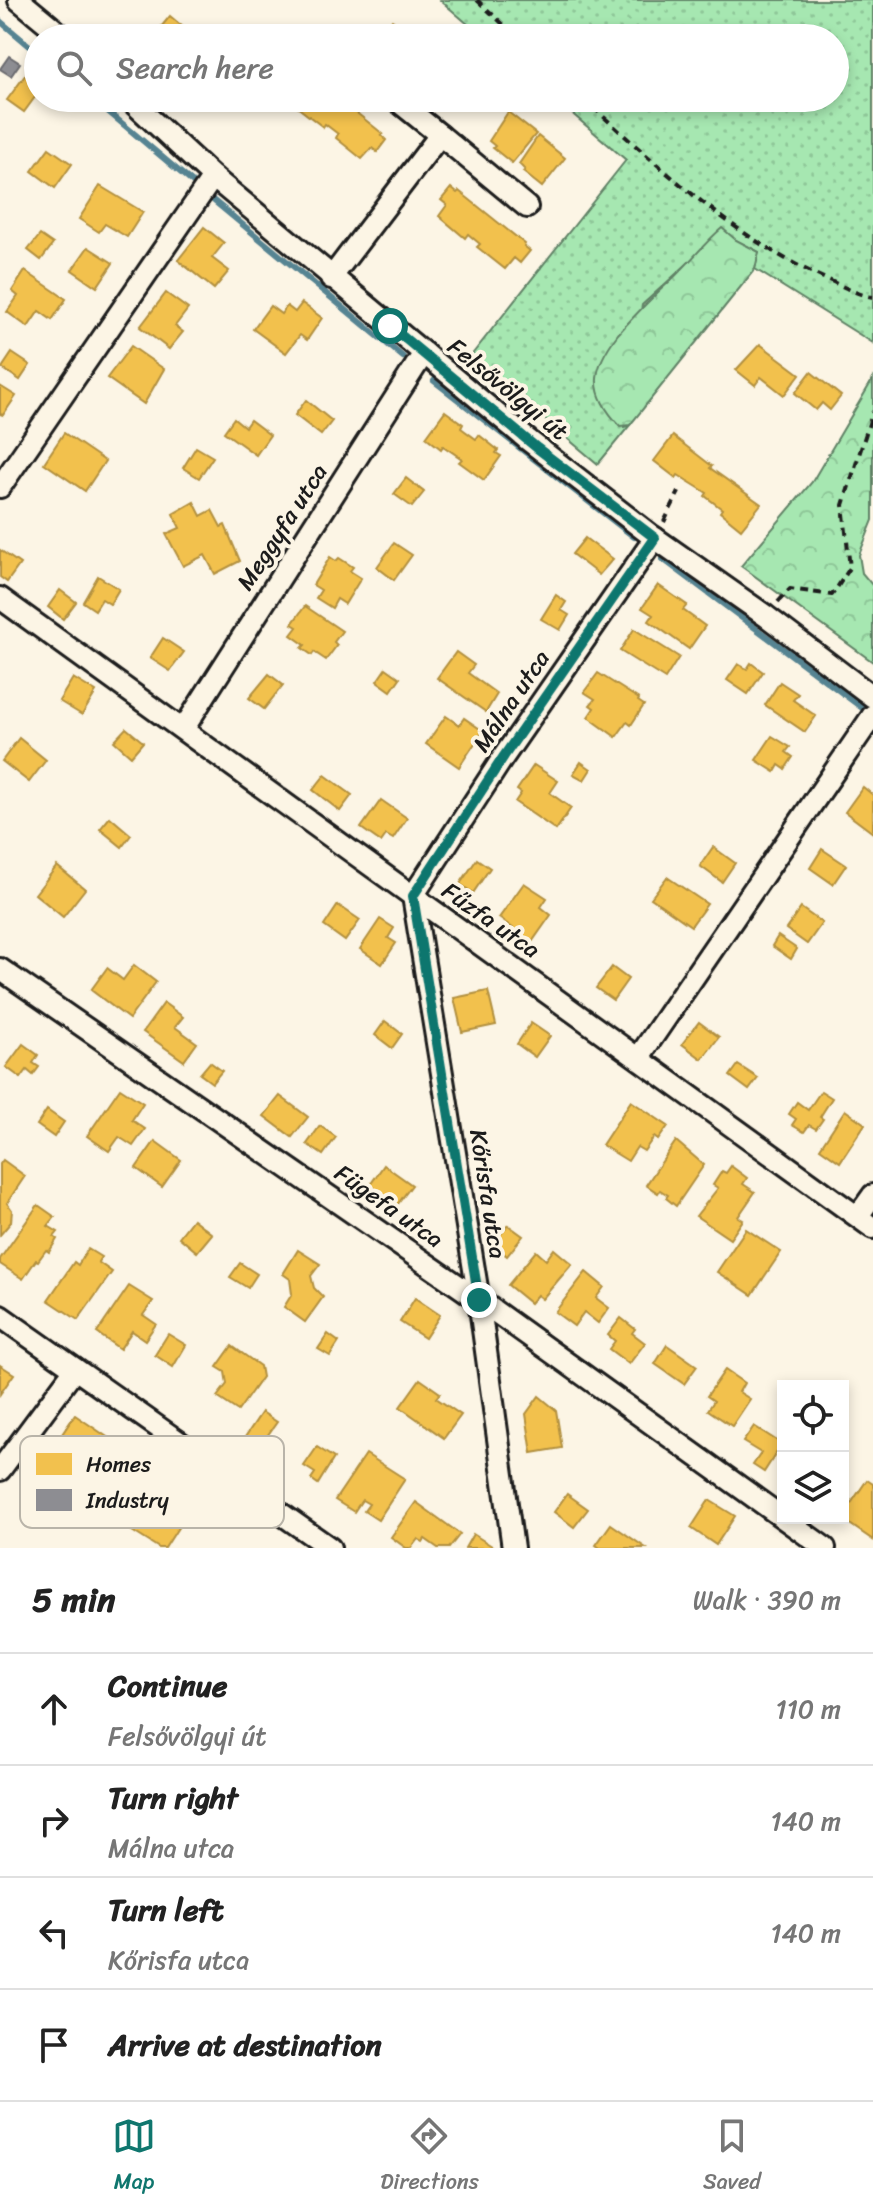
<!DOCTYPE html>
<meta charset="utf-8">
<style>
body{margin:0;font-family:Sriracha,sans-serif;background:#f2f2f2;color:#222}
.controls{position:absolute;right:24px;bottom:24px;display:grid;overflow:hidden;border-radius:0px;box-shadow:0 4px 12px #0003}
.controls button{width:72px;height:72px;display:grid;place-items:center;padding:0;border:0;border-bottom:2px solid #e0e0e0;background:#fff;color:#222;font:40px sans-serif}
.stop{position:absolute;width:24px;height:24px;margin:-18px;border:6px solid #0f766e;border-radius:50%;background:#fff}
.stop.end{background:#0f766e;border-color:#fff;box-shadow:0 2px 8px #0008}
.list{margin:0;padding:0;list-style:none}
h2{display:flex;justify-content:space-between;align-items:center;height:104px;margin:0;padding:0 32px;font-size:34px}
h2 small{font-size:26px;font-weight:400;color:#767676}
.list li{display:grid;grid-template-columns:52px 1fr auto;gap:24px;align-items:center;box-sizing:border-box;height:112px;padding:0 32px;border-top:2px solid #e0e0e0}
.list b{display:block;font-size:30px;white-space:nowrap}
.list p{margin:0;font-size:26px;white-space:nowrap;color:#767676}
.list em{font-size:26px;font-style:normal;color:#767676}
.icon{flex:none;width:44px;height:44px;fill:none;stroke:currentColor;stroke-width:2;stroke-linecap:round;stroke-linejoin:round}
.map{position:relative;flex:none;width:873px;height:1548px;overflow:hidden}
.search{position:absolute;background:#fff;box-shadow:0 4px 12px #0003;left:24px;right:24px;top:24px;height:88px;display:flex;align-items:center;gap:20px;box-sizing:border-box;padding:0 28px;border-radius:44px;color:#767676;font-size:30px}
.sheet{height:552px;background:#fff}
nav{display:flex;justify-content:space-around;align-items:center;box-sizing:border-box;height:112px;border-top:2px solid #e0e0e0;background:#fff;font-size:22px;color:#767676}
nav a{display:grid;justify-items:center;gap:4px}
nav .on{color:#0f766e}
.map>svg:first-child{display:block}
</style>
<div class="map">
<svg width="873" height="1548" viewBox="0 0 873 1548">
<defs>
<pattern id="grass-dots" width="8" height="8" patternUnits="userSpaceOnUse" patternTransform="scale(2)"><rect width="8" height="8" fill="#a6e7b1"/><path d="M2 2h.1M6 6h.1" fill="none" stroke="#8ec698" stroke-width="1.8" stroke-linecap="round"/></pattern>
<pattern id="forest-crowns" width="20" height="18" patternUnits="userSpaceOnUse" patternTransform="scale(2)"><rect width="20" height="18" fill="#a6e7b1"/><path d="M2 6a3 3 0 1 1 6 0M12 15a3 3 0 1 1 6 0" fill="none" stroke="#8ec698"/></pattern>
</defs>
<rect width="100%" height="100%" fill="#fcf5e5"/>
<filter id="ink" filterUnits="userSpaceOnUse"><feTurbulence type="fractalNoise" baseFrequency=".0125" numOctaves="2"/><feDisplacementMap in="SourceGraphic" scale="16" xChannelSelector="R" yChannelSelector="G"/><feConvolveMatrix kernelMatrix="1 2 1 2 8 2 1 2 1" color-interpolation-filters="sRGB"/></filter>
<g filter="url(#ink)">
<!-- grass -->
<polygon fill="url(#grass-dots)" stroke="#618266" stroke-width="2" points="440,0 873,0 873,343 755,269 759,252 736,240 688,263 642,305 624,427 630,425 598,464 470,357 626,160 554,98 835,98 835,38 484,38"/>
<!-- forest -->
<g fill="url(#forest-crowns)" stroke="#618266" stroke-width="2">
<path d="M722,228L736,240L759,252L755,269L630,425L620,426C588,393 591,369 618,334C635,315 651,298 670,281C689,264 703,244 722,228Z"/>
<polygon points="873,379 873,520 859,555 862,573 873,586 873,662 741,566 812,482"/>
</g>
<!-- homes -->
<g fill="#f2c14e" stroke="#b2903f" stroke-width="2">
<polygon points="170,16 196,38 152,38"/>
<polygon points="392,20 416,38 377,38"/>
<polygon points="29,70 38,77 38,93 24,112 7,100"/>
<polygon points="303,98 338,98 383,134 381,135 386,140 377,152 372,148 362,159 336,138 338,134 325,124 323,127 296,106"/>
<polygon points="508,112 536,134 512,163 493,148 495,146 489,141"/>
<polygon points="538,136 565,158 542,187 523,172 525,170 519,164"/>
<polygon points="49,148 72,164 55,188 32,171"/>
<polygon points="100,186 143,212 127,237 105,224 99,232 79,219"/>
<polygon points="451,188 457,193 459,191 525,244 524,246 530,251 520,263 514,258 505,269 477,247 480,244 468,234 465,238 439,216 447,205 441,200"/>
<polygon points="204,227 224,243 212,258 229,271 214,289 178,260"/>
<polygon points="40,235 53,244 41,260 28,250"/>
<polygon points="88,247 113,263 97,287 72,270"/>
<polygon points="25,271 66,299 52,320 39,311 28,327 7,312 18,296 12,291"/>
<polygon points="166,293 188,309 175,326 183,332 169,349 140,327"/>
<polygon points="302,303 322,318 307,340 300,335 286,353 253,329 270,306 281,314 287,306 295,312"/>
<polygon points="760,344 800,374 784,395 761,377 755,385 736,370"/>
<polygon points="131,346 164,369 144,404 107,378"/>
<polygon points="12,353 30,365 20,380 2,368"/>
<polygon points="811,372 841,396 830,410 822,403 816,410 795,393"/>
<polygon points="0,386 16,396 3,415 0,414"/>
<polygon points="306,400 332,421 321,435 295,415"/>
<polygon points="445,411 463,424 461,428 476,439 479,435 498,450 496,453 501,456 484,480 459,462 462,459 443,446 441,449 426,437"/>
<polygon points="234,418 245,427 250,420 270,435 256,455 224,432"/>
<polygon points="64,433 105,461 85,491 44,463"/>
<polygon points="673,436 712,466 710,468 761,504 741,529 720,512 722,509 705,496 707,493 678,475 676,478 654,461"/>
<polygon points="196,447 213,457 199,478 183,468"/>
<polygon points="406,478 424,492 412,507 394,494"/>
<polygon points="194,502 201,516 212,510 221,527 225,525 240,561 215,574 205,555 183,566 166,534 180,528 173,514"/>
<polygon points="585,538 613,559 599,575 572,554"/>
<polygon points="394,543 412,555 394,580 377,567"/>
<polygon points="0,550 20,564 7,582 0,577"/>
<polygon points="330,557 336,561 339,558 353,567 350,571 361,578 345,604 337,599 332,608 316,598 321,590 313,585"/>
<polygon points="98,576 119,589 110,604 102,599 95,610 83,602"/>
<polygon points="658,585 687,605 683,610 705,626 689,649 649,621 653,615 642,608"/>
<polygon points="60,590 76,602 63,619 48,607"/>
<polygon points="556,595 566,602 561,610 569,615 560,630 541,619"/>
<polygon points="305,606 342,631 334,642 337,645 326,660 314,652 312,655 302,648 305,645 291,635 297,627 292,624"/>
<polygon points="634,629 679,657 665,679 620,651"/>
<polygon points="163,638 184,652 170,671 150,658"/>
<polygon points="456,652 474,665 468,673 497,694 486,712 437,678"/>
<polygon points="751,663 763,672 748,694 727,680 738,664 747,669"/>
<polygon points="386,668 400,678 391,691 377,681"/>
<polygon points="598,673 639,699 638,701 644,705 631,725 627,722 616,737 588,717 594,708 590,705 595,699 584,692"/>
<polygon points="269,674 283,685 264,709 249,698"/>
<polygon points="73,678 96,692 82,715 59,701"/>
<polygon points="780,682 798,694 793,700 816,716 805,732 765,705"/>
<polygon points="446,716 459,725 464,718 483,731 459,767 426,744"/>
<polygon points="126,728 143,742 131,756 114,741"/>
<polygon points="772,736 790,747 786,752 793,757 785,769 779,765 775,772 756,760"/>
<polygon points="19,738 46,760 29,782 2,761"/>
<polygon points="581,762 591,769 584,780 573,774"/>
<polygon points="534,765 558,781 550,793 571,808 556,830 515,802 521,793 517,790"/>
<polygon points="325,775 352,795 340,811 313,790"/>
<polygon points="863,787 873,795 873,833 845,812"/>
<polygon points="381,800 407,818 393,839 386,835 381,842 361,828"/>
<polygon points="110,817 131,835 122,847 100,829"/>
<polygon points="713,847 735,863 722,882 700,866"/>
<polygon points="822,849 846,865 833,884 810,868"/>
<polygon points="477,859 490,868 473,893 460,884"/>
<polygon points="57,866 85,889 63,917 35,894"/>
<polygon points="667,877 707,904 691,926 651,898"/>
<polygon points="524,883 547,898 541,907 551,915 532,942 499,918"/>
<polygon points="338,905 360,920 345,941 324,926"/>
<polygon points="801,908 822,923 807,944 786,929"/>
<polygon points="380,919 394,928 388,938 396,943 382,964 360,949"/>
<polygon points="778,936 797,949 791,959 772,946"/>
<polygon points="134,965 156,982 129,1019 91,990 107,968 123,980"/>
<polygon points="612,967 628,979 613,1000 596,988"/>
<polygon points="488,991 496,1025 462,1032 454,998"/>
<polygon points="164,1003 183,1017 175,1027 197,1043 184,1061 143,1032"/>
<polygon points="385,1021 402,1034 392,1048 375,1035"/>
<polygon points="699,1022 719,1037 702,1059 682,1044"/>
<polygon points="531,1023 550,1036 535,1057 517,1044"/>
<polygon points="23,1044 38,1055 33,1063 39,1067 33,1075 27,1070 21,1078 6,1067"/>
<polygon points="210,1062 222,1071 212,1083 200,1074"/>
<polygon points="738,1065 758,1078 749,1090 730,1076"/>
<polygon points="120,1088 143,1103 132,1120 145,1129 133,1146 119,1137 109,1151 87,1136"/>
<polygon points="821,1091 832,1098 820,1117 823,1119 816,1129 809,1125 804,1132 792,1125 796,1119 789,1114 797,1102 808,1110"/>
<polygon points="280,1096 308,1117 292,1137 264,1116"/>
<polygon points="631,1101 668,1126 658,1140 654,1137 644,1151 637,1147 628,1161 602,1145"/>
<polygon points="47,1110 64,1122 54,1137 37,1125"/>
<polygon points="845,1110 865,1124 840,1162 820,1148"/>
<polygon points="320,1126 336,1137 323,1155 307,1144"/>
<polygon points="155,1141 181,1160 162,1187 136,1168"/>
<polygon points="676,1141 704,1165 676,1206 666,1198 668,1195 660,1190 658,1193 646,1185"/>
<polygon points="3,1160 25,1176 7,1203 12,1210 11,1222 0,1235 0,1164"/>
<polygon points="384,1165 412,1185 397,1205 370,1185"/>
<polygon points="731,1166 747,1178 743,1184 755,1192 738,1217 743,1220 730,1239 696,1216 718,1188 713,1185 722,1171 726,1173"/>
<polygon points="38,1205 55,1217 48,1226 58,1232 54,1237 57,1239 49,1252 46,1250 38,1261 36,1260 23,1279 0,1264 0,1259"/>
<polygon points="193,1219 212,1234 197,1252 179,1237"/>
<polygon points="508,1225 523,1236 507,1256 493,1244"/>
<polygon points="746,1229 781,1252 752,1295 717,1272"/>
<polygon points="88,1249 101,1257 98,1262 112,1272 78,1320 48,1300 74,1262 78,1265"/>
<polygon points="554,1249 572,1264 542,1299 537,1295 530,1303 508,1285 536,1251 546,1260"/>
<polygon points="298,1250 320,1264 311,1276 314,1288 323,1297 305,1322 284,1307 292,1294 290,1279 283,1274"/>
<polygon points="240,1263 257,1274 248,1288 230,1277"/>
<polygon points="586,1272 604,1287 596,1298 609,1308 598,1323 584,1312 574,1326 555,1312"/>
<polygon points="129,1286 153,1301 143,1315 156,1324 145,1340 132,1331 120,1349 97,1333"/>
<polygon points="415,1298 440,1315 425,1338 400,1322"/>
<polygon points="621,1318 635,1329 632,1333 645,1343 629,1364 609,1349 615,1341 608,1335"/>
<polygon points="168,1334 186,1345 173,1367 155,1355"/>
<polygon points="328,1334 339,1342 330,1356 318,1349"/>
<polygon points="667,1345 697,1366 684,1384 655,1364"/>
<polygon points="232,1346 260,1366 262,1377 238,1411 217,1397 227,1384 225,1372 217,1367"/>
<polygon points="0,1365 14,1374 0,1394"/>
<polygon points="725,1370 744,1383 739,1392 750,1399 732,1426 708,1410 714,1401 707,1396"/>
<polygon points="420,1379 440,1393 436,1398 461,1415 444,1438 400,1407"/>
<polygon points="539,1396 556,1410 562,1448 532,1453 526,1414"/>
<polygon points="262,1412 277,1422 265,1439 273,1444 263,1458 241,1443"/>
<polygon points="75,1415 119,1445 102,1470 58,1440"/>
<polygon points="754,1426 782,1444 764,1472 753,1465 761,1453 743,1442"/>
<polygon points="317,1447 334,1458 318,1484 311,1479 315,1473 304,1466"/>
<polygon points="366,1454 405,1479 378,1520 364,1511 369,1504 362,1500 354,1512 335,1500"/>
<polygon points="156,1476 179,1491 172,1502 188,1512 165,1548 159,1548 124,1526"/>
<polygon points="867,1480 873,1484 873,1540 841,1518"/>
<polygon points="567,1494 588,1509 574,1527 554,1512"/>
<polygon points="709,1500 735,1516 716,1545 691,1528"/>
<polygon points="416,1502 460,1534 449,1548 438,1548 425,1539 423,1542 418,1539 411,1548 406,1548 391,1537"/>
<polygon points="611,1524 646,1548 600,1548 596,1545"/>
<polygon points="473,1534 492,1546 491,1548 465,1548"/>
</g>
<!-- industry -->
<polygon fill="#8d8d92" stroke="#6b6b6f" stroke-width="2" points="9,56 20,63 11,76 0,69"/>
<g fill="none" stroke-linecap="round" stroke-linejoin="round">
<!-- stream -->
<g stroke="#578492" stroke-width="6">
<polyline points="0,21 38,53"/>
<polyline points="92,98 193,183"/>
<polyline points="214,201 403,357"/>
<polyline points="434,381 634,537"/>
<polyline points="663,559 865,710"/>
</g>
<!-- minor casing -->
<g stroke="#1c1c1c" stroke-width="26">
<g id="minor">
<polyline points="19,0 65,38"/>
<polyline points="128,98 213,177 528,440 652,536 766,616 873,697"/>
<polyline points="440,135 527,207"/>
<polyline points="331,278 440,135 394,98"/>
<polyline points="0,487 213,177"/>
<polyline points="0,598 873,1228"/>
<polyline points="184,728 424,353"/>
<polyline points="0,969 479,1300 825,1548"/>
<polyline points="639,1057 873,715"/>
<polyline points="858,1216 873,1195"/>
<polyline points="0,1316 330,1548"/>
<polyline points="0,1470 75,1369"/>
<polyline points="513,1548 479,1300 413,896 504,756 655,538"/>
</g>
</g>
<!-- path -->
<g stroke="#1c1c1c" stroke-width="4" stroke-dasharray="8 6" stroke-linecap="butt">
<polyline points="477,0 518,38"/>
<path d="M583,98C658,166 739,243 833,282C846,288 859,295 873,297"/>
<polyline points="664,522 679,492"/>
<polyline points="778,602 790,589 832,595 850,568 843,505 873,411"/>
</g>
<!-- minor -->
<use href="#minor" stroke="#fcf5e5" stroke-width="20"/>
</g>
</g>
<g fill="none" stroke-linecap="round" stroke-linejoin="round" filter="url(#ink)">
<!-- route -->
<polyline stroke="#0f766e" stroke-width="10" points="390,326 537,448 655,538 504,756 413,896 479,1300"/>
</g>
<g text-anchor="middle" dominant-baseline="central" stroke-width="8" stroke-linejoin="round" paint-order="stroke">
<!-- street labels -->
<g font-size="24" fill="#1c1c1c" stroke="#fcf5e5">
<text transform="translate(508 389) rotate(39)">Felsővölgyi út</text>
<text transform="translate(282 527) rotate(-57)">Meggyfa utca</text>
<text transform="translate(511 701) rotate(-56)">Málna utca</text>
<text transform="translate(491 920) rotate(35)">Fűzfa utca</text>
<text transform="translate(488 1194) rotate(81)">Kőrisfa utca</text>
<text transform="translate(389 1206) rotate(35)">Fügefa utca</text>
</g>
</g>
<!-- legend -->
<rect x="20" y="1436" width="264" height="92" rx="12" fill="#fcf5e5" stroke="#b9b4a9" stroke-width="2"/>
<rect x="36" y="1453" width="36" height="22" fill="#f2c14e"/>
<rect x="36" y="1489" width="36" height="22" fill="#8d8d92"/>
<g font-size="22" fill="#1c1c1c">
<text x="86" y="1472">Homes</text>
<text x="86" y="1508">Industry</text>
</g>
</svg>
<div class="controls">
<button><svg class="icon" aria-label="locate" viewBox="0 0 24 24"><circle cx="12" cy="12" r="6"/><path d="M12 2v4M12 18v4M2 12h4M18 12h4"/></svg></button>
<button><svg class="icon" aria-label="layers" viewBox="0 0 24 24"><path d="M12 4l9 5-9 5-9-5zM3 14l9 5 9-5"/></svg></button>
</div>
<div class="stop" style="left:390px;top:326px"></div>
<div class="stop end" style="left:479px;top:1300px"></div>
<div class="search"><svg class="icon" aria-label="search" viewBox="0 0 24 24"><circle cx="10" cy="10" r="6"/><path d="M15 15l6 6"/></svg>Search here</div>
</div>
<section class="sheet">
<h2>5 min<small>Walk · 390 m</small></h2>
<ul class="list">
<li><svg class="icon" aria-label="ahead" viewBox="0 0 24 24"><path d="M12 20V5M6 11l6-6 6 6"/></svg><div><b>Continue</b><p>Felsővölgyi út</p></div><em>110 m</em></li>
<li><svg class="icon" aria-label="right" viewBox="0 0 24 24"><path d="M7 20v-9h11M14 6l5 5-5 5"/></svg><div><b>Turn right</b><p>Málna utca</p></div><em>140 m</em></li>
<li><svg class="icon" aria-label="left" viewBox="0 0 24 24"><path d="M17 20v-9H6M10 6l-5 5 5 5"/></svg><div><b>Turn left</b><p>Kőrisfa utca</p></div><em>140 m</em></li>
<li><svg class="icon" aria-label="arrive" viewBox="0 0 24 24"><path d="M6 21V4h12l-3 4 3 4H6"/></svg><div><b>Arrive at destination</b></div></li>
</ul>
</section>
<nav>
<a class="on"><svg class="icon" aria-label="map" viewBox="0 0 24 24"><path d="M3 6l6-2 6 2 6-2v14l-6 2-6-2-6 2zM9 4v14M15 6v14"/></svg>Map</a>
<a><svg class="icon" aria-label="directions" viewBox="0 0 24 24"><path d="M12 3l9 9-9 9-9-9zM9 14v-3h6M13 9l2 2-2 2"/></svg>Directions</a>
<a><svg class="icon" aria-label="saved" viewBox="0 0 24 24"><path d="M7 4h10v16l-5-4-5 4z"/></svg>Saved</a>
</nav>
